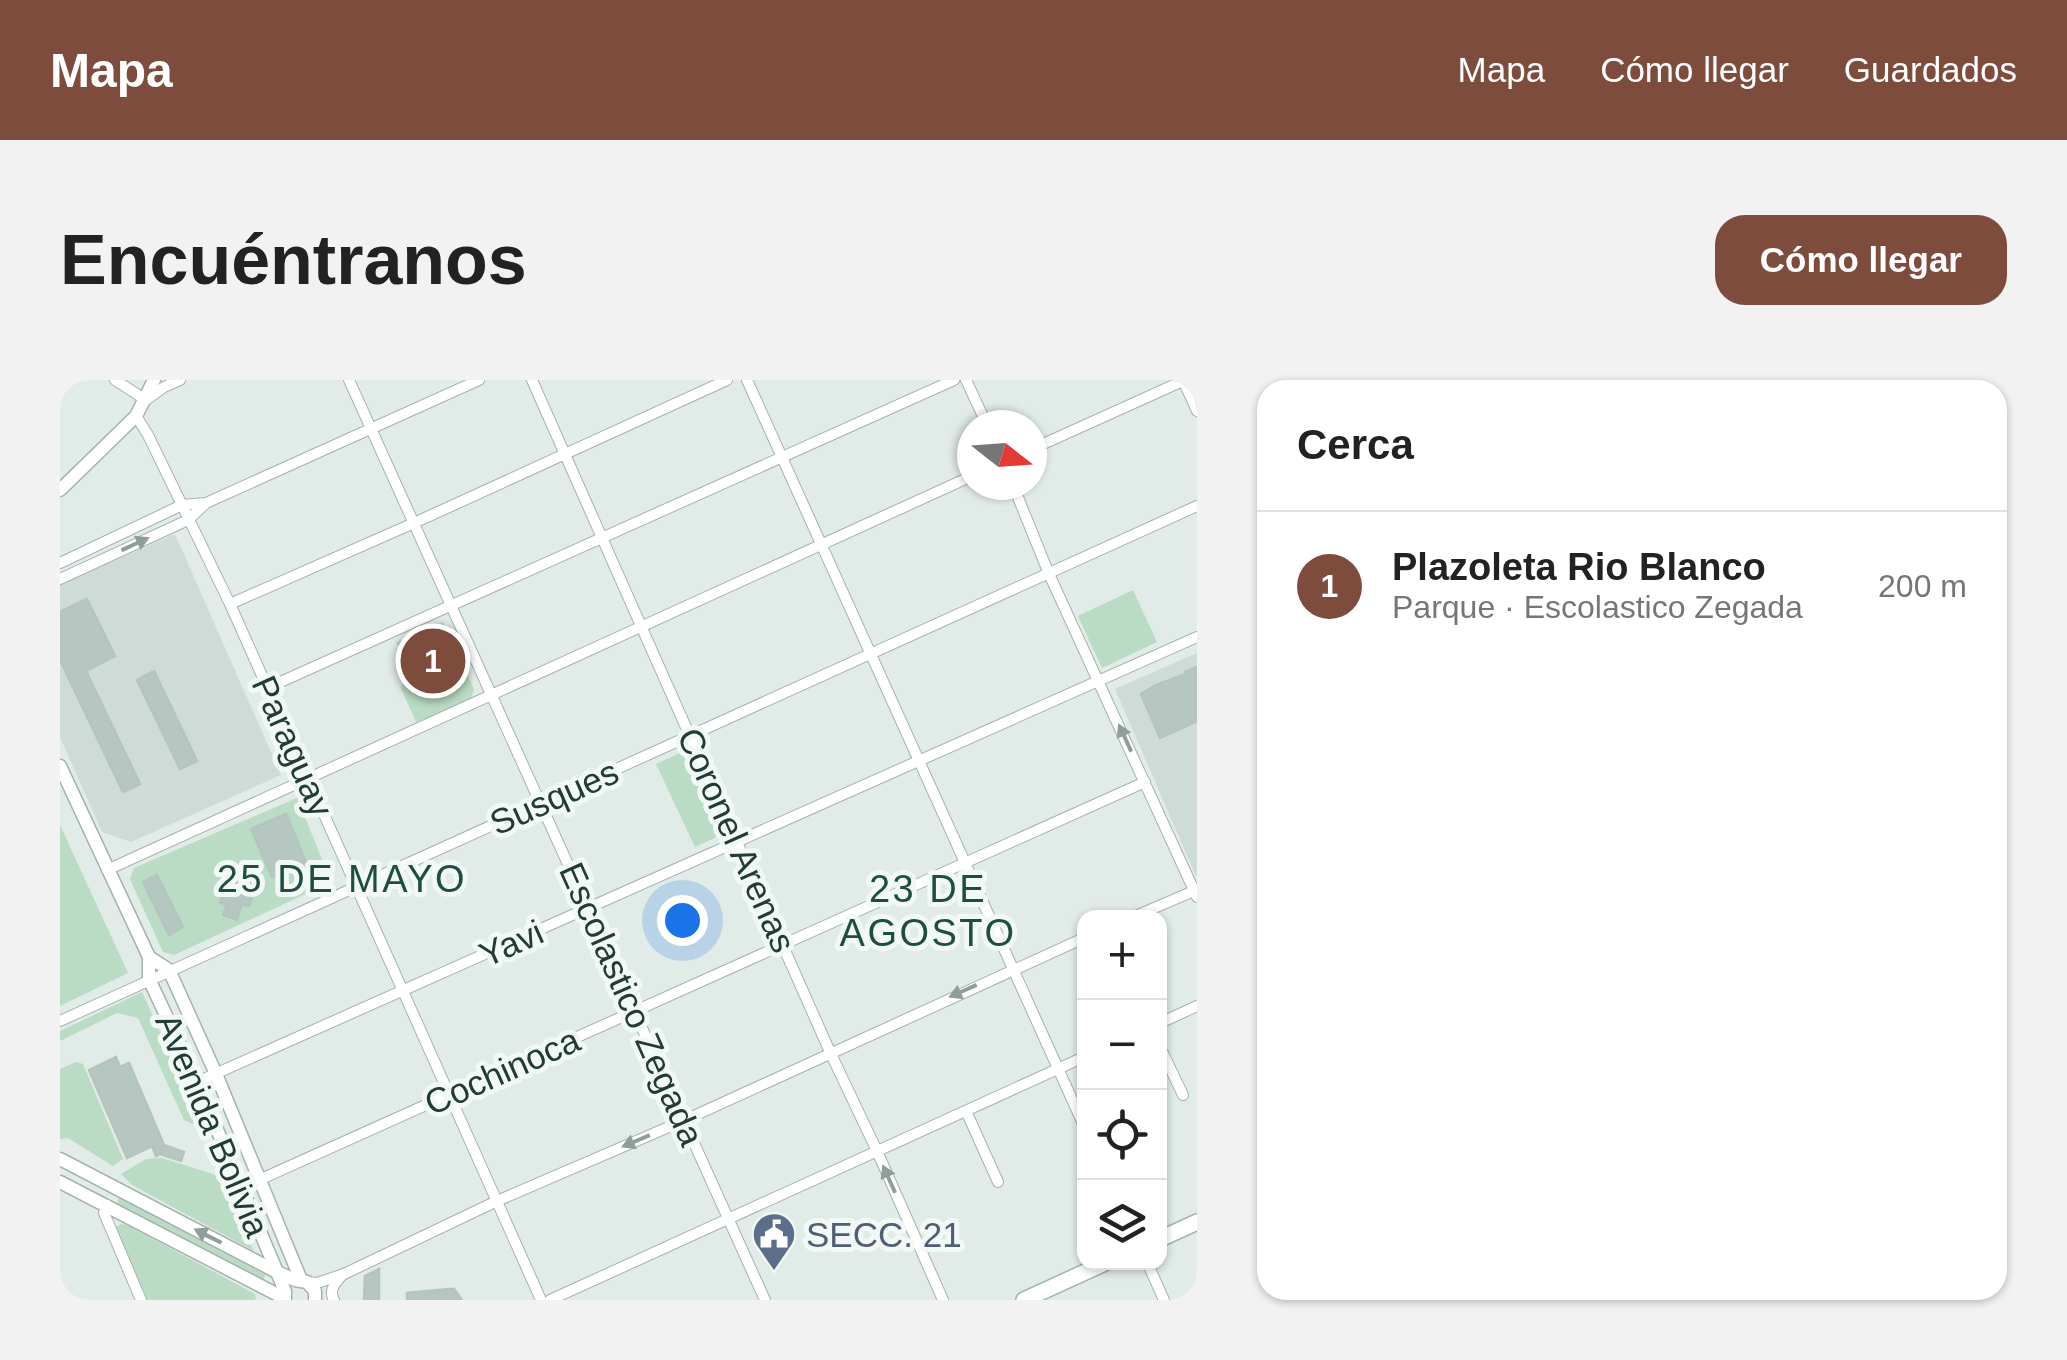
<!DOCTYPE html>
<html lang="es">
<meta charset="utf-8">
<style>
body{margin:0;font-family:Helvetica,sans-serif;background:#f2f2f2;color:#222}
.controls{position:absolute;right:30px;bottom:30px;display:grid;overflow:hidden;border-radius:20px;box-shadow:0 2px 8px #0004}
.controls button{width:90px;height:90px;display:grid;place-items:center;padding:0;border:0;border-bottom:2px solid #e0e0e0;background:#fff;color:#222;font:50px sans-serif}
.compass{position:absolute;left:897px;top:30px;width:90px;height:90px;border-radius:50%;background:#fff;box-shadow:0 2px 8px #0004;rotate:107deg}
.you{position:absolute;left:622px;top:540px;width:35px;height:35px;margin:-25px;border:8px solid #fff;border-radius:50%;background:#1a73e8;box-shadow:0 0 0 15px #1a73e833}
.badge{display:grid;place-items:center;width:65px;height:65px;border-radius:50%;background:#7e4c3c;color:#fff;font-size:32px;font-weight:700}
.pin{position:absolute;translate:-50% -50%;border:5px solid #fff;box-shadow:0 2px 10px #0006}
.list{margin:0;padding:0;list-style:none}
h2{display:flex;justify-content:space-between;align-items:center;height:130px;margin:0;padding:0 40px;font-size:42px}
h2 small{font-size:32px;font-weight:400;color:#767676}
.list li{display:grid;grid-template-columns:65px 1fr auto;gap:30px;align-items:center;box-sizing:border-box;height:150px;padding:0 40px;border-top:2px solid #e0e0e0}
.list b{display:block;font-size:38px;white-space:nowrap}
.list p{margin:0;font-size:32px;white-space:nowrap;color:#767676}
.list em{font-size:32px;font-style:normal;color:#767676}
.icon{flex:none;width:55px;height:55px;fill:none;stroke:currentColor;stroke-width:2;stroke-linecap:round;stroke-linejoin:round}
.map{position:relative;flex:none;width:1137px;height:920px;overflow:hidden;border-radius:30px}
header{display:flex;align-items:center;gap:60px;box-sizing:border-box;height:140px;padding:0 50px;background:#7e4c3c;color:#fff}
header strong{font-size:48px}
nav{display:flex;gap:55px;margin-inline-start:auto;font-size:35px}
.intro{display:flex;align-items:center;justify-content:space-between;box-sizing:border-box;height:240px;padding:0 60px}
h1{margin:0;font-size:70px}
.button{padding:25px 45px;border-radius:30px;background:#7e4c3c;color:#fff;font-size:35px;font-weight:700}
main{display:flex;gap:60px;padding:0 60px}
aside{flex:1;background:#fff;border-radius:30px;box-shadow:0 2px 8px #0004}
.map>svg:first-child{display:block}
</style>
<header>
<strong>Mapa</strong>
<nav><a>Mapa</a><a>Cómo llegar</a><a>Guardados</a></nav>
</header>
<div class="intro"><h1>Encuéntranos</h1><a class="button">Cómo llegar</a></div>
<main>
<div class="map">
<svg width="1137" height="920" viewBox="0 0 1137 920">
<rect width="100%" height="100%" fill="#e1ebe7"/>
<!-- built -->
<g fill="#cfdbd6">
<polygon points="115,154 221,395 71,462 42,452 0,357 0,205"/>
<polygon points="1137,273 1137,496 1136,496 1055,309"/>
</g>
<!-- green -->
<g fill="#badcc4">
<polygon points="1073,210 1097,262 1042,288 1018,236"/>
<polygon points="383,242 414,309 410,321 356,342 340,306 352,300 336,262"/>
<polygon points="622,372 661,455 635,467 596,384"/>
<polygon points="237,418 269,496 267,504 114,575 103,572 70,499 74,488"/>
<polygon points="0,445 68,593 0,626"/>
<polygon points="82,612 144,749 124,740 78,638 57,633 0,661 0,651"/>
<polygon points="16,682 23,684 63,779 53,786 8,758 0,759 0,689"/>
<polygon points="102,778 156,795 194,871 72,805 61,794 86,779"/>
<polygon points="61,818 206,895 203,900 57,825 58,820"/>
<polygon points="61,844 67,845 195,914 196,920 84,920 56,853 56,847"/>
</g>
<!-- building -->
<g fill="#b6c6c0" stroke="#b4c5be" stroke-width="2.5">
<polygon points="27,219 55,276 26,291 80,404 63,412 0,280 0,232"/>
<polygon points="1137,287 1137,341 1100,358 1081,314 1096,305 1126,294 1125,292"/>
<polygon points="94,291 137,381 120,389 77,300"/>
<polygon points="226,434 246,482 212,497 191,449"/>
<polygon points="171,487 188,491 189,488 201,492 189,526 182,524 177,540 163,535 167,525 160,523"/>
<polygon points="97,495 123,547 109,555 83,502"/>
<polygon points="56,677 60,687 69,683 104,765 124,772 121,781 100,774 96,776 92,766 67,778 29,690"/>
<polygon points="319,889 319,920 304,920 305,896"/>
<polygon points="389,909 394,909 402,920 347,920 347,913"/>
</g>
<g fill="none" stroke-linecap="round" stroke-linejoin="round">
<!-- minor casing -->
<g stroke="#a4b3ae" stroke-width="12">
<g id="minor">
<polyline points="55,0 86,20 104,7 120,0"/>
<polyline points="289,0 705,920"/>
<polyline points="472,0 770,672 817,771 883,920"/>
<polyline points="687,0 1024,746"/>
<polyline points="906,0 927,45"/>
<polyline points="1123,0 1137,31"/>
<polyline points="76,36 88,55 170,224 481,920"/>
<polyline points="972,69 1125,0"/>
<polyline points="953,105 989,194 1137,517"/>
<polyline points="0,183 122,125 146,123 419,0"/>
<polyline points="0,199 128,140 145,124"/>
<polyline points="170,224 354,143 667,0"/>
<polyline points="207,308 894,0"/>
<polyline points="47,490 912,96"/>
<polyline points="1071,538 1136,510"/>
<polyline points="0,641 1137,126"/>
<polyline points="1100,643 1137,626"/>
<polyline points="1100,667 1123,715"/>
<polyline points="137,702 1137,257"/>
<polyline points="906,731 938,802"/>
<polyline points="181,808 1085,402"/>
<polyline points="47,825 44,833 81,920"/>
<polyline points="1087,882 1104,920"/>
<polyline points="247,902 257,903 284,894 437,821 625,740 1024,558"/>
<path d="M274,920C268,910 276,902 283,894"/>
<polyline points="490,920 1024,677"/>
</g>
</g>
<!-- tertiary casing -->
<g stroke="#a4b3ae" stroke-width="15">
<g id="tertiary">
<polyline points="0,110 76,36 94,0"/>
<polyline points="0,386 89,577 89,599 137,702 225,911 225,920"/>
<polyline points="89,577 109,590 156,694 241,900"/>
<polyline points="0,779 217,892 235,900 247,902 255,911 255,920"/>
<polyline points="0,802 224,918"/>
</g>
</g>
<!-- secondary casing -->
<g stroke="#a0b7af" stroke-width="18">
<g id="secondary">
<polyline points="1100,859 1137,842"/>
<polyline points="964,920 1047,882"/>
</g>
</g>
<!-- minor -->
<use href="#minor" stroke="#fff" stroke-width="10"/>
<!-- tertiary -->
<use href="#tertiary" stroke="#fff" stroke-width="12"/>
<!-- secondary -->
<use href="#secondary" stroke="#fff" stroke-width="15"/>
</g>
<!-- one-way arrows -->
<defs><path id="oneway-solid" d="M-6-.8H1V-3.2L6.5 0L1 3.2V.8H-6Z" transform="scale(2.5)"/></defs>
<g fill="#909e9a">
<use href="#oneway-solid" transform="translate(75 164) rotate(-25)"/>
<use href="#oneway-solid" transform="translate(1065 358) rotate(-115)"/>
<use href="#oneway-solid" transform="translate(903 611) rotate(156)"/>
<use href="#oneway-solid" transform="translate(576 761) rotate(157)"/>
<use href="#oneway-solid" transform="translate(829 799) rotate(-114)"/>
<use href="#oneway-solid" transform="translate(148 856) rotate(-153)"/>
</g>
<!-- icons -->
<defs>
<g id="civic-pin" transform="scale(2.25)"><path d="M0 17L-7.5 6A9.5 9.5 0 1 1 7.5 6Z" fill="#5c6f8a" stroke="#f1f8f5"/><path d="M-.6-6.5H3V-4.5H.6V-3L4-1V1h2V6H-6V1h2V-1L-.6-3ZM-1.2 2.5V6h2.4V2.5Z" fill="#fff"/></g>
</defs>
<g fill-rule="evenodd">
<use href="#civic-pin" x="714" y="854"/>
</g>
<g text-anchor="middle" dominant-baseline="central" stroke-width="10" stroke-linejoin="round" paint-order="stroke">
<!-- street labels -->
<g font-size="35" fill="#223c35" stroke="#f1f8f5">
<text transform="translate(233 366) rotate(66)">Paraguay</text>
<text transform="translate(494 417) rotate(-24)">Susques</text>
<text transform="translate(677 460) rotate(66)">Coronel Arenas</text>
<text transform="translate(451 563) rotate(-24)">Yavi</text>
<text transform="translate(572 624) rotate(66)">Escolastico Zegada</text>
<text transform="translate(442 691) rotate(-24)">Cochinoca</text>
<text transform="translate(153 745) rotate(67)">Avenida Bolivia</text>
</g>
<!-- service labels -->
<g font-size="35" fill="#4e5e75" stroke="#f1f8f5" text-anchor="start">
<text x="746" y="854">SECC. 21</text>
</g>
<!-- neighbourhood labels -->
<g font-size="38" letter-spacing="2.5" fill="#1e4d42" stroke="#f1f8f5">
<text x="282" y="499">25 DE MAYO</text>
<text x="868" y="509">23 DE<tspan x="868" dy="44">AGOSTO</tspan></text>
</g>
</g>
</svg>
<div class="controls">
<button>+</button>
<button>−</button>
<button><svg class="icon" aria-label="locate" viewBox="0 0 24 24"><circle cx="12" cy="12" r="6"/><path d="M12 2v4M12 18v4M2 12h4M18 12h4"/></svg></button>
<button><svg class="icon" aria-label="layers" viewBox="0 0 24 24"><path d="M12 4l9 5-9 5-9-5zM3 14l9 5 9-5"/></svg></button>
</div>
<svg class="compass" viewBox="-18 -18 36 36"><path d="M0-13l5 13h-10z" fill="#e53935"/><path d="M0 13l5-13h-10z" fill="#767676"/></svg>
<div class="you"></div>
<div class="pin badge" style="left:373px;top:281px">1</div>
</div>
<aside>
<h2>Cerca<small></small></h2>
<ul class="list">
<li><span class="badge">1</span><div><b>Plazoleta Rio Blanco</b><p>Parque · Escolastico Zegada</p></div><em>200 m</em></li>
</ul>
</aside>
</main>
